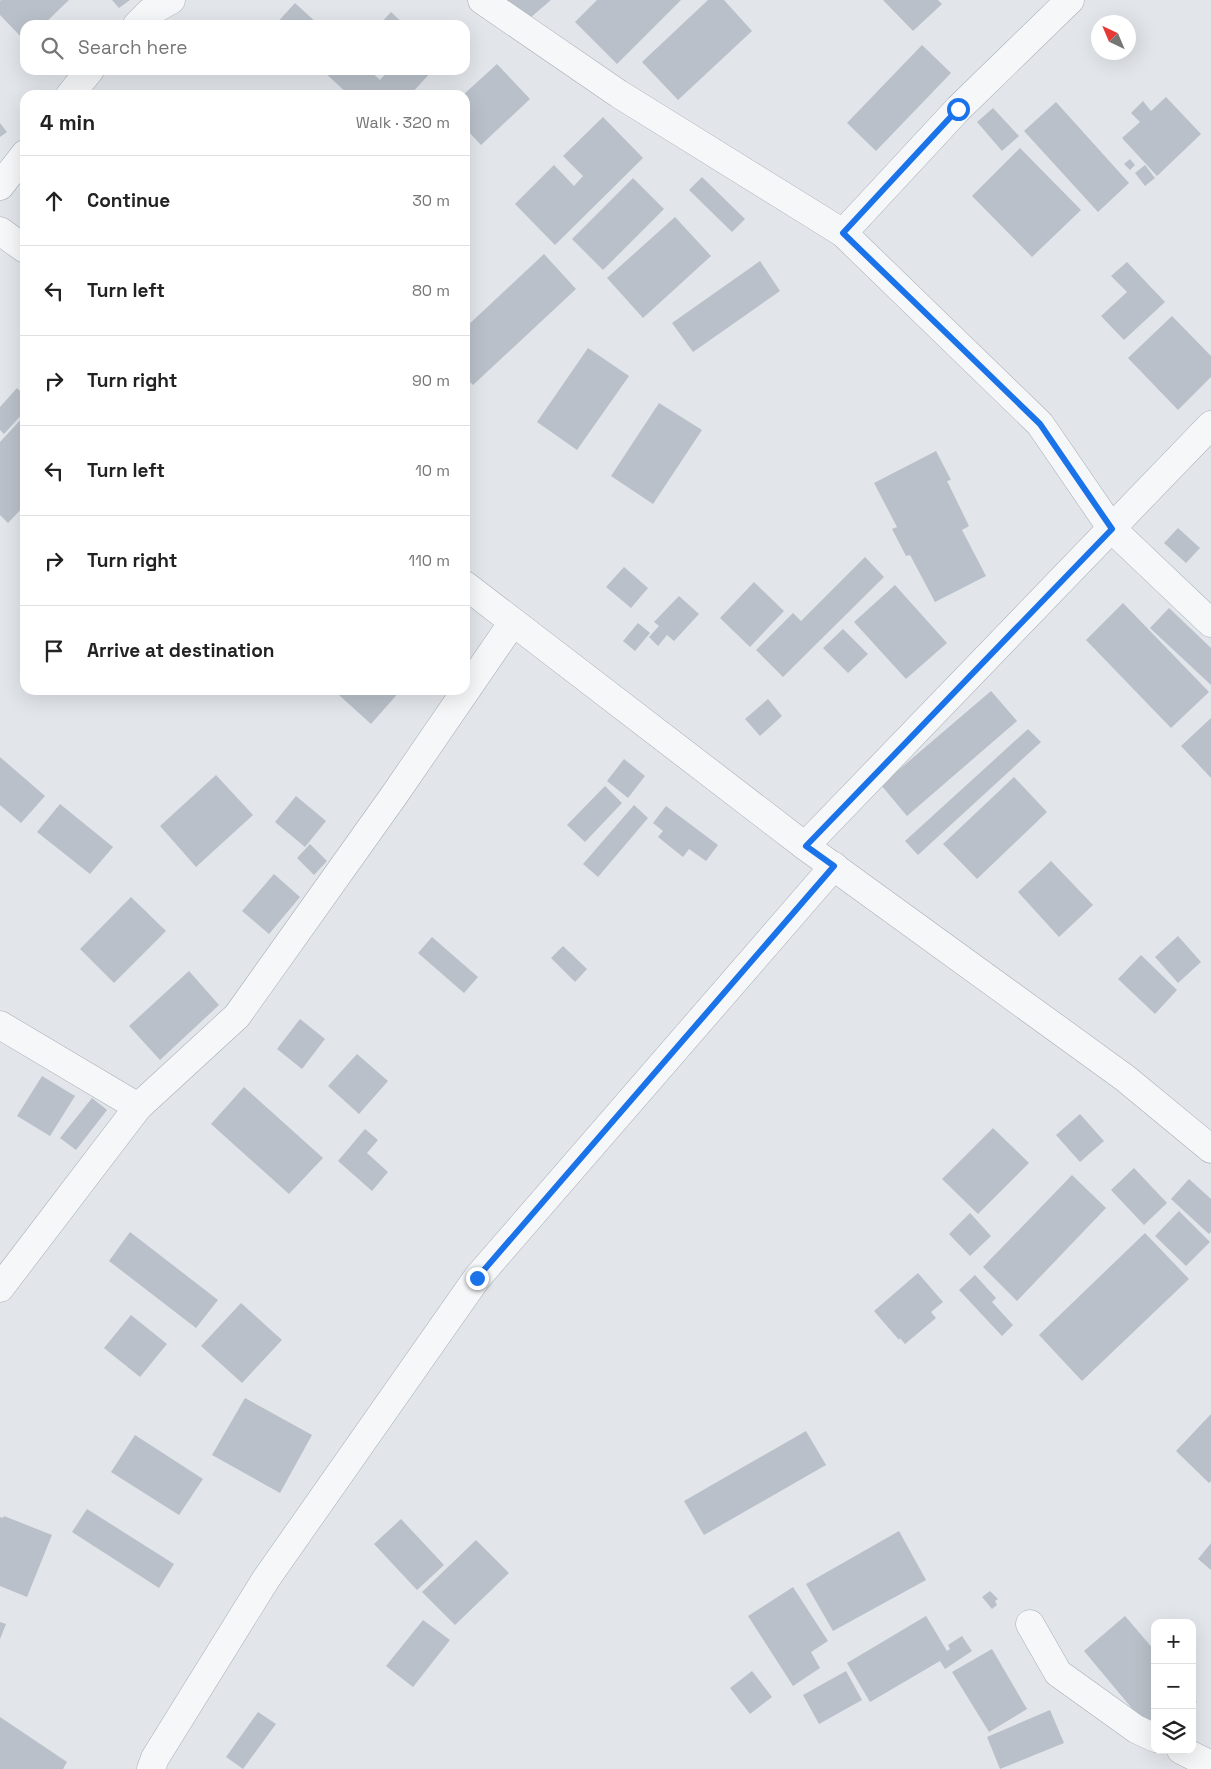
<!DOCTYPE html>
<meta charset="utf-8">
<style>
body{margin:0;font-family:"Space Grotesk",sans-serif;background:#f2f2f2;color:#222}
.controls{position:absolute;right:15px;bottom:15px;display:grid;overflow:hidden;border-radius:10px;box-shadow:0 5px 20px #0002}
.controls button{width:45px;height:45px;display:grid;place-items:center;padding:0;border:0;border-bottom:1px solid #e0e0e0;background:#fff;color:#222;font:25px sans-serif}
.compass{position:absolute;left:1091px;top:15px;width:45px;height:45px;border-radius:50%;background:#fff;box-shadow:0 5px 20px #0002;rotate:316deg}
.stop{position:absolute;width:15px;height:15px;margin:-11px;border:4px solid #1a73e8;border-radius:50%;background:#fff}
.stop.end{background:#1a73e8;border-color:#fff;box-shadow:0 1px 5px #0008}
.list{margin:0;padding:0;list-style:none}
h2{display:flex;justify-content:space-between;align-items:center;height:65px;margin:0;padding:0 20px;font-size:21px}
h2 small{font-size:16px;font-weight:400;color:#767676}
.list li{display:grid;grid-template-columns:32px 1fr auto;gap:15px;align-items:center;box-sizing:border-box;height:90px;padding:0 20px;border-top:1px solid #e0e0e0}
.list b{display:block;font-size:19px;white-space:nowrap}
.list em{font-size:16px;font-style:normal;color:#767676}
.icon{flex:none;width:28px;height:28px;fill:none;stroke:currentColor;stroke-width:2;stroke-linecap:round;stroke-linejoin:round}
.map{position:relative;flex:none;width:1211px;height:1769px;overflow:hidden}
.search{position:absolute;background:#fff;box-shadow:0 5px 20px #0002;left:20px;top:20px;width:450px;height:55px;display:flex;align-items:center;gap:12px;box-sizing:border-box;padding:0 18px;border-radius:15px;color:#767676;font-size:19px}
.panel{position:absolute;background:#fff;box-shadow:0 5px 20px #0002;left:20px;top:90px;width:450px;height:605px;border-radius:15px}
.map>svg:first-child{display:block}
</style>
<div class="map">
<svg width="1211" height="1769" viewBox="0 0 1211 1769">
<rect width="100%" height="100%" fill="#e2e6eb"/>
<!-- building -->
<g fill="#b9c0c9">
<polygon points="1,0 69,0 43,25 25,25 25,41 0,15 0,1"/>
<polygon points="112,0 130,0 119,8"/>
<polygon points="502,0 551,0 523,24"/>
<polygon points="597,0 681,0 617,64 575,22"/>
<polygon points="708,0 724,0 752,31 678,100 642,62"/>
<polygon points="883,0 938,0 942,4 913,31"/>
<polygon points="295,3 319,25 275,25"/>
<polygon points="391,12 405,25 379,25"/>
<polygon points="922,45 951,73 876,151 847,123"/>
<polygon points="497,64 530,99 481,145 465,128 465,95 463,95"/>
<polygon points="322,70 369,70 380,80 389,70 433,70 410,95 349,95"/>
<polygon points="1166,97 1201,134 1157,176 1122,138 1140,122 1131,113 1143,101 1151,111"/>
<polygon points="1056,102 1129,183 1098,212 1024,131"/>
<polygon points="993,108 1019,136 1002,151 977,122"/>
<polygon points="603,117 643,158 555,245 515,204 554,165 574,186 583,176 563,156"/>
<polygon points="0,123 7,132 0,137"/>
<polygon points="1020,148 1081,210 1032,257 972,196"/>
<polygon points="1130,159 1135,165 1130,170 1124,164"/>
<polygon points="1145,165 1155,178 1145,186 1135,173"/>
<polygon points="702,177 745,219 732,232 689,190"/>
<polygon points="633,178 664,209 603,270 572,239"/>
<polygon points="675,217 711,256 643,318 607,278"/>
<polygon points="544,254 576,289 473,385 465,377 465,328"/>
<polygon points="760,261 780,291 693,352 672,323"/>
<polygon points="1127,262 1165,302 1124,340 1101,316 1127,292 1111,276"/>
<polygon points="1172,316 1211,356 1211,377 1178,410 1128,358"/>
<polygon points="588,348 629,376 577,450 537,422"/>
<polygon points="17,388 25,396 25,411 4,434 0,430 0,407"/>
<polygon points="659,403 702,430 653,504 611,476"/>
<polygon points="25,415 25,505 8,523 0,515 0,442"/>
<polygon points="936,451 951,480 947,481 969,526 962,530 986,576 935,602 910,555 906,556 892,529 897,527 874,483"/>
<polygon points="1178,528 1200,548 1186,563 1164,543"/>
<polygon points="865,557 884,577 783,677 756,650 793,613 801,621"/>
<polygon points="624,567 648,588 631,608 606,587"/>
<polygon points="754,582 784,611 750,647 720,618"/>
<polygon points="895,585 947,643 906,679 854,622"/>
<polygon points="679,596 699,614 674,641 667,635 658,646 649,637 659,626 654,622"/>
<polygon points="1123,603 1209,692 1171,728 1086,640"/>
<polygon points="1169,608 1211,648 1211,685 1150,628"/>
<polygon points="638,623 650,633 635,651 623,641"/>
<polygon points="843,629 868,654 848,673 823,648"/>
<polygon points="343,690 401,690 371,724 339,695"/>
<polygon points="991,691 1017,721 907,816 881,785"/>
<polygon points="768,699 782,716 760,736 745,719"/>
<polygon points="1211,718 1211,778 1181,746"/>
<polygon points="1028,729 1041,742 918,855 905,841"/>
<polygon points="0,757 45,796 21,823 0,805"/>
<polygon points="624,759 645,776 628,798 607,781"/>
<polygon points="216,775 253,815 196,867 160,826"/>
<polygon points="1014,777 1047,812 977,879 943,844"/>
<polygon points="605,786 622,803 585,842 567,825"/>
<polygon points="296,796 326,821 305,847 275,822"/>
<polygon points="60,804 113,847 90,874 37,832"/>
<polygon points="634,805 648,818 598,877 583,864"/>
<polygon points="666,806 718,845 706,861 689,849 683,857 658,837 663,831 653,823"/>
<polygon points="310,844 327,861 314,875 297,858"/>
<polygon points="1051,861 1093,905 1059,937 1018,892"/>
<polygon points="274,874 300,897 269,934 242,911"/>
<polygon points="131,897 166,931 114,983 80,949"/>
<polygon points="1178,936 1201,962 1178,983 1155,957"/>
<polygon points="432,937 478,977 464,993 418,953"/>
<polygon points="563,946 587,969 575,982 551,958"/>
<polygon points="1141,955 1177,990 1155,1014 1118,979"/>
<polygon points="189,971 219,1005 160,1060 129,1026"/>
<polygon points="300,1019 325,1039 302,1069 277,1049"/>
<polygon points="357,1054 388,1081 359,1114 328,1086"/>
<polygon points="42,1076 75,1096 50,1136 17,1116"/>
<polygon points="244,1087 323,1158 289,1194 211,1124"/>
<polygon points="92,1098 107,1110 76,1150 60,1138"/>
<polygon points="1080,1114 1104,1141 1080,1162 1056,1135"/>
<polygon points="993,1128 1029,1163 978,1214 942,1179"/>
<polygon points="365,1129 378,1140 367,1153 388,1172 372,1191 338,1161"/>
<polygon points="1134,1168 1167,1203 1144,1225 1111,1190"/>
<polygon points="1072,1175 1106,1208 1017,1301 983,1267"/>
<polygon points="1189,1179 1211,1199 1211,1232 1209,1234 1171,1199"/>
<polygon points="1179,1211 1210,1242 1186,1266 1155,1236"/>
<polygon points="970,1213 991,1236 970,1256 949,1234"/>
<polygon points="130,1232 218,1300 196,1328 109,1261"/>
<polygon points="1145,1233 1189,1279 1082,1381 1039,1335"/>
<polygon points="918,1273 943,1302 931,1312 936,1318 905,1344 900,1338 899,1340 874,1311"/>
<polygon points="975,1275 996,1298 992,1302 1013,1325 1002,1336 959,1290"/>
<polygon points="241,1303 282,1340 242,1383 201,1346"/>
<polygon points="131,1315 167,1344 140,1377 104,1348"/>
<polygon points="245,1398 312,1435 280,1493 212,1455"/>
<polygon points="1211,1414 1211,1481 1209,1483 1176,1451"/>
<polygon points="806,1431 826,1465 704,1535 684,1501"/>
<polygon points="135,1435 203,1479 179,1515 111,1472"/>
<polygon points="87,1509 174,1564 159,1588 72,1532"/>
<polygon points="4,1516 52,1535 27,1597 0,1586 0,1517 3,1518"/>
<polygon points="401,1519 444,1565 417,1590 374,1544"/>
<polygon points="899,1531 926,1580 833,1631 806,1584"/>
<polygon points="476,1540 509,1573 455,1625 422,1592"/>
<polygon points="1211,1543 1211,1570 1198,1559"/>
<polygon points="793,1587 828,1641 811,1652 820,1668 793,1686 748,1616"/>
<polygon points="990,1591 998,1599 995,1601 997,1605 992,1609 982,1597"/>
<polygon points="926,1616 947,1651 950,1649 948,1645 962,1636 972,1651 945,1669 940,1661 870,1702 847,1663"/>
<polygon points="1125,1616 1155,1651 1155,1736 1084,1651"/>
<polygon points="423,1620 450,1640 413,1687 386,1666"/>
<polygon points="0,1622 6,1624 0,1639"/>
<polygon points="992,1649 1027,1709 989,1732 952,1672"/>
<polygon points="752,1671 772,1697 750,1714 730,1688"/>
<polygon points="846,1671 862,1700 819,1724 803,1695"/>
<polygon points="1192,1696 1197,1702 1192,1706"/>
<polygon points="1050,1710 1064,1743 1000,1769 987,1737"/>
<polygon points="258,1712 276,1724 243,1769 226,1757"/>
<polygon points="0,1717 67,1762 63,1769 0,1769"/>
</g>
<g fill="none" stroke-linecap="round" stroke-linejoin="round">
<!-- minor casing -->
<g stroke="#a7adb6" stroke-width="29">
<g id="minor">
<polyline points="482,0 619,94 843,233 1040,424 1112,529 1211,623"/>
<polyline points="137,25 150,12 171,0"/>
<polyline points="70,95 90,70"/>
<polyline points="0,186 25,154"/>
<polyline points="0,231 25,249"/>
<polyline points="843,233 958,109 1070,0"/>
<polyline points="465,585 805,846 1125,1078 1211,1149"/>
<polyline points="805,846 1211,425"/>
<polyline points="0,1025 138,1107"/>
<polyline points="0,1288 138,1107 237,1016 395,794 513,622"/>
<polyline points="1030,1624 1058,1673 1136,1729 1155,1738"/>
<polyline points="1181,1750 1211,1765"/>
<polyline points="151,1769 155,1758 266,1579 477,1278 834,866"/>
</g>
</g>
<!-- minor -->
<use href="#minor" stroke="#f5f7f9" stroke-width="28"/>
</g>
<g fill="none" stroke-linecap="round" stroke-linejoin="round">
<!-- route -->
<polyline stroke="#1a73e8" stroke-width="6" points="477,1278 834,866 806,846 1112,529 1040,424 843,233 958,109"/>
</g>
</svg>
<div class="controls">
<button>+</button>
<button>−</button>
<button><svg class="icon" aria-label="layers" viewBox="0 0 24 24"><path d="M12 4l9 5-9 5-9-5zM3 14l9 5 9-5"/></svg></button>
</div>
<svg class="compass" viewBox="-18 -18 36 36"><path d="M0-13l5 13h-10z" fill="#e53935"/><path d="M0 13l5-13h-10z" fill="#767676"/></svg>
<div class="stop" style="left:958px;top:109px"></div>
<div class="stop end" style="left:477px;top:1278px"></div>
<div class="search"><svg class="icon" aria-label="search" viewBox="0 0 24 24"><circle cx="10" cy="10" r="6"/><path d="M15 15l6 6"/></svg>Search here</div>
<section class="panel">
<h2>4 min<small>Walk · 320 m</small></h2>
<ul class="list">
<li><svg class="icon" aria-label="ahead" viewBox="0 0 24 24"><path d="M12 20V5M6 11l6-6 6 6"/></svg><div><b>Continue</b></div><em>30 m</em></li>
<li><svg class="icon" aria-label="left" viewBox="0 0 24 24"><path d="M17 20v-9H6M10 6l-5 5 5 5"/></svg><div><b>Turn left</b></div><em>80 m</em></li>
<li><svg class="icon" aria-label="right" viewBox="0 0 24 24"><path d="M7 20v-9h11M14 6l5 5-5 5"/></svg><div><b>Turn right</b></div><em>90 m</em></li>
<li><svg class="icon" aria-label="left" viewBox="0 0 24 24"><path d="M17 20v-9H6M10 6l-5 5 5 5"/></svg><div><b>Turn left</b></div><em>10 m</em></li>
<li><svg class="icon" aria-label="right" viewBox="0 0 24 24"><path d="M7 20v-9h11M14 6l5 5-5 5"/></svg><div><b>Turn right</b></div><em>110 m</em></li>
<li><svg class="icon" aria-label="arrive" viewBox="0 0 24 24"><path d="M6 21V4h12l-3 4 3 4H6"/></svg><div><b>Arrive at destination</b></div></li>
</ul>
</section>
</div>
